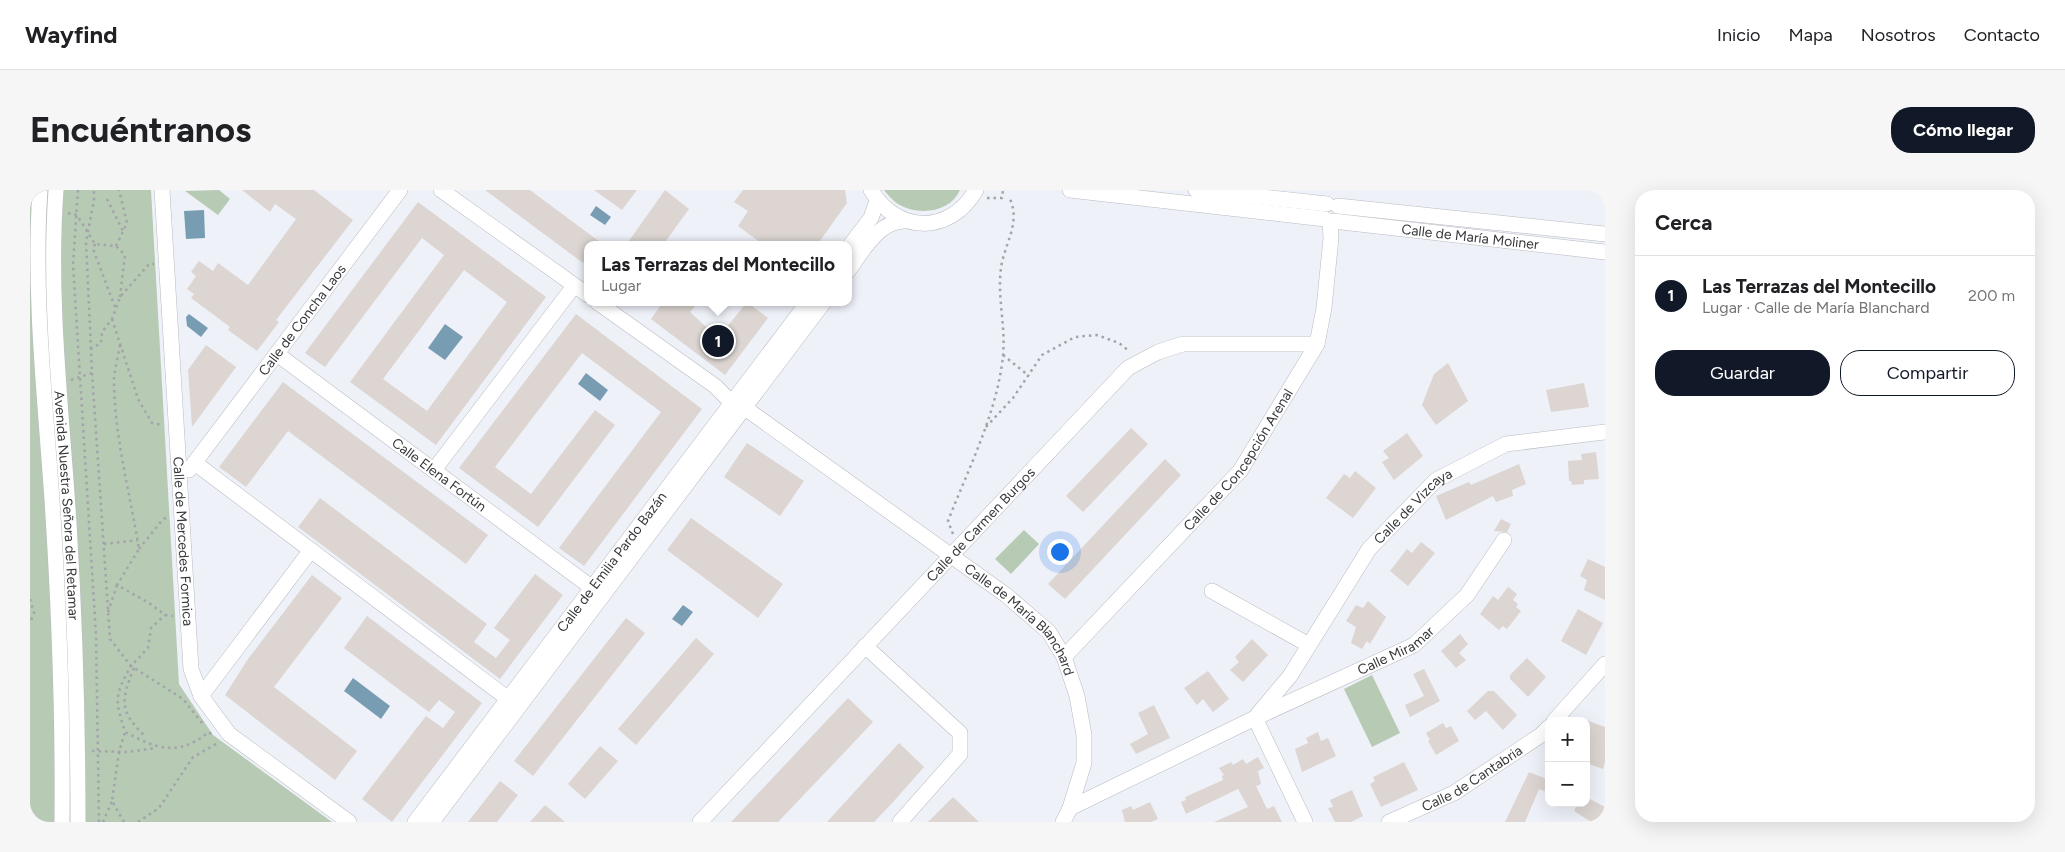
<!DOCTYPE html>
<html lang="es">
<meta charset="utf-8">
<style>
body{margin:0;font-family:Figtree,sans-serif;background:#f6f6f6;color:#202124}
.controls{position:absolute;right:15px;bottom:15px;display:grid;overflow:hidden;border-radius:10px;box-shadow:0 5px 20px #0002}
.controls button{width:45px;height:45px;display:grid;place-items:center;padding:0;border:0;border-bottom:1px solid #e0e0e0;background:#fff;color:#202124;font:25px sans-serif}
.you{position:absolute;left:1029px;top:361px;width:18px;height:18px;margin:-12px;border:4px solid #fff;border-radius:50%;background:#1a73e8;box-shadow:0 0 0 8px #1a73e833}
.badge{display:grid;place-items:center;width:32px;height:32px;border-radius:50%;background:#111827;color:#fff;font-size:16px;font-weight:700}
.pin{position:absolute;translate:-50% -50%;border:2px solid #fff;box-shadow:0 1px 5px #0006}
.popup{position:absolute;left:554px;top:51px;width:268px;height:65px;box-sizing:border-box;display:grid;place-content:center;border-radius:10px;background:#fff;filter:drop-shadow(0 1px 4px #0005);font-size:16px;white-space:nowrap;color:#757577}
.popup b{font-size:19px;color:#202124}
.popup::after{content:'';position:absolute;left:50%;top:100%;margin-left:-10px;border:10px solid transparent;border-top-color:#fff}
.list{margin:0;padding:0;list-style:none}
h2{display:flex;justify-content:space-between;align-items:center;height:65px;margin:0;padding:0 20px;font-size:21px}
h2 small{font-size:16px;font-weight:400;color:#757577}
.list li{display:grid;grid-template-columns:32px 1fr auto;gap:15px;align-items:center;box-sizing:border-box;height:80px;padding:0 20px;border-top:1px solid #e0e0e0}
.list b{display:block;font-size:19px;white-space:nowrap}
.list p{margin:0;font-size:16px;white-space:nowrap;color:#757577}
.list em{font-size:16px;font-style:normal;color:#757577}
.actions{display:flex;gap:10px;padding:15px 20px}
.actions a{flex:1;padding:11px 0;border:1px solid #111827;border-radius:20px;text-align:center;font-size:18px;color:#111827}
.actions .main{background:#111827;color:#fff}
.map{position:relative;flex:none;width:1575px;height:632px;overflow:hidden;border-radius:20px}
header{display:flex;align-items:center;gap:30px;box-sizing:border-box;height:70px;padding:0 25px;background:#fff;border-bottom:1px solid #e0e0e0}
header strong{font-size:24px}
nav{display:flex;gap:28px;margin-inline-start:auto;font-size:18px}
.intro{display:flex;align-items:center;justify-content:space-between;box-sizing:border-box;height:120px;padding:0 30px}
h1{margin:0;font-size:35px}
.button{padding:12px 22px;border-radius:20px;background:#111827;color:#fff;font-size:18px;font-weight:700}
main{display:flex;gap:30px;padding:0 30px}
aside{flex:1;background:#fff;border-radius:20px;box-shadow:0 5px 20px #0002}
.map>svg:first-child{display:block}
</style>
<header>
<strong>Wayfind</strong>
<nav><a>Inicio</a><a>Mapa</a><a>Nosotros</a><a>Contacto</a></nav>
</header>
<div class="intro"><h1>Encuéntranos</h1><a class="button">Cómo llegar</a></div>
<main>
<div class="map">
<svg width="1575" height="632" viewBox="0 0 1575 632">
<rect width="100%" height="100%" fill="#eff1f9"/>
<!-- green -->
<g fill="#b7cab4">
<polygon points="0,0 121,0 149,494 183,545 302,632 0,632"/>
<polygon points="189,0 200,9 188,25 155,1"/>
<path d="M854,0H930C920,23 888,26 868,14C863,11 858,5 854,0Z"/>
<polygon points="994,340 1009,354 981,384 965,369"/>
<polygon points="1342,485 1370,543 1342,557 1314,499"/>
</g>
<!-- water -->
<g fill="#789db3">
<polygon points="566,16 581,27 575,35 560,25"/>
<polygon points="174,20 175,48 156,49 154,21"/>
<polygon points="159,124 178,138 171,147 157,136 156,127"/>
<polygon points="415,134 433,147 415,170 398,158"/>
<polygon points="556,183 578,200 570,211 548,194"/>
<polygon points="653,415 663,422 652,436 642,429"/>
<polygon points="323,488 360,516 351,529 314,501"/>
</g>
<!-- building -->
<g fill="#dcd5d1" fill-rule="evenodd">
<polygon points="212,0 284,0 323,30 246,130 249,132 227,161 198,140 200,137 161,108 164,104 157,99 166,86 161,82 169,71 183,81 188,73 218,95 266,29 245,14 240,22"/>
<polygon points="455,0 500,0 574,55 558,55 558,67 553,73"/>
<polygon points="564,0 607,0 592,20"/>
<polygon points="635,0 659,19 633,55 596,55"/>
<polygon points="713,0 815,0 817,13 787,55 734,55 708,36 718,21 704,12"/>
<path d="M388,12L516,107L406,255L320,192L414,65L392,48L295,177L275,163ZM434,80L477,112L397,221L353,189Z"/>
<polygon points="633,112 668,112 660,122 688,148 717,112 738,128 695,185 621,129"/>
<polygon points="546,124 672,219 554,376 529,358 631,222 552,163 465,277 501,304 565,220 585,235 508,337 429,278"/>
<polygon points="176,155 206,177 162,237 158,180"/>
<polygon points="1418,173 1438,211 1406,235 1392,215 1404,184"/>
<polygon points="253,192 458,345 436,374 258,241 216,297 189,277"/>
<polygon points="1554,193 1559,217 1521,222 1516,200"/>
<polygon points="1101,238 1118,254 1053,322 1036,306"/>
<polygon points="1377,243 1393,266 1364,290 1352,272 1359,268 1353,261"/>
<polygon points="717,253 774,291 750,326 694,287"/>
<polygon points="1566,262 1569,289 1554,290 1554,294 1542,295 1541,291 1539,291 1538,271 1552,270 1551,264"/>
<polygon points="1135,269 1151,285 1035,409 1018,394"/>
<polygon points="1489,274 1496,294 1482,300 1483,306 1466,312 1463,306 1416,330 1406,306 1439,292 1441,295"/>
<polygon points="1325,281 1346,298 1323,328 1296,308 1314,284 1320,288"/>
<polygon points="290,308 457,434 444,452 466,468 480,450 464,438 505,384 533,405 470,489 268,337"/>
<polygon points="661,328 753,394 728,428 637,360"/>
<polygon points="1471,329 1481,334 1477,342 1464,341"/>
<polygon points="1391,352 1405,363 1378,396 1360,381 1377,359 1382,363"/>
<polygon points="1558,369 1575,377 1575,410 1554,400 1557,390 1550,386"/>
<polygon points="282,385 312,408 244,497 327,561 305,590 195,505 218,469"/>
<polygon points="1478,397 1487,404 1483,410 1488,414 1486,417 1491,421 1477,439 1473,436 1469,440 1450,424 1463,406 1468,410"/>
<polygon points="1338,411 1356,427 1340,454 1337,451 1332,459 1321,453 1326,437 1316,431 1326,415 1333,418"/>
<polygon points="1548,419 1573,433 1556,465 1531,451"/>
<polygon points="337,426 452,513 362,632 332,609 396,526 413,538 425,522 409,510 399,522 314,458"/>
<polygon points="596,428 615,443 503,586 484,571"/>
<polygon points="1430,444 1438,454 1429,463 1436,470 1426,478 1411,461"/>
<polygon points="666,448 684,464 606,555 588,539"/>
<polygon points="1222,449 1238,465 1213,492 1200,480 1209,472 1205,467"/>
<polygon points="1497,468 1516,487 1498,507 1480,489 1480,485"/>
<polygon points="1394,479 1410,511 1380,527 1375,515 1394,506 1383,484"/>
<polygon points="1178,481 1199,509 1183,522 1173,509 1167,515 1154,498"/>
<polygon points="1458,501 1464,501 1487,525 1473,540 1456,521 1445,530 1437,521"/>
<polygon points="818,508 843,532 810,567 748,632 701,632"/>
<polygon points="1124,515 1140,548 1106,564 1100,554 1118,544 1108,523"/>
<polygon points="1556,530 1575,537 1575,572 1573,579 1556,573"/>
<polygon points="1413,533 1416,538 1421,536 1429,551 1406,565 1398,551 1400,550 1396,543"/>
<polygon points="1288,542 1291,551 1298,548 1306,566 1272,582 1265,559 1278,553 1276,548"/>
<polygon points="869,553 894,577 864,611 844,632 797,632"/>
<polygon points="570,556 588,571 555,609 538,594"/>
<polygon points="1228,567 1234,578 1228,581 1231,594 1226,596 1237,619 1244,616 1252,632 1184,632 1218,617 1208,599 1156,624 1151,612 1156,610 1155,607 1193,590 1192,586 1194,585 1189,578 1201,572 1203,575 1213,569 1216,574"/>
<polygon points="1374,572 1388,600 1351,617 1340,594 1345,591 1343,587"/>
<polygon points="1499,582 1519,590 1519,603 1509,599 1495,632 1475,632"/>
<polygon points="470,591 488,605 467,632 438,632"/>
<polygon points="1322,600 1333,626 1321,632 1305,632 1298,618 1303,617 1300,610"/>
<polygon points="923,607 949,632 898,632"/>
<polygon points="1556,607 1575,617 1575,632 1561,632 1544,621 1548,613 1556,613"/>
<polygon points="1120,612 1128,629 1121,632 1095,632 1092,620 1101,616 1103,620"/>
<polygon points="515,615 535,632 500,632"/>
</g>
<g fill="none" stroke-linecap="round" stroke-linejoin="round">
<!-- minor casing -->
<g stroke="#b8bbc1" stroke-width="16">
<g id="minor">
<path d="M10,0C3,102 15,208 22,310C29,417 33,525 32,632"/>
<path id="s1" d="M26,0C18,111 32,222 39,333C45,432 48,532 48,632"/>
<path id="s2" d="M132,0L161,479L171,506L199,544L319,632"/>
<polyline points="411,0 558,105"/>
<path d="M841,0C867,44 920,45 946,0"/>
<polyline points="1040,0 1295,29"/>
<polyline points="1166,0 1297,14"/>
<polyline points="1308,16 1575,44"/>
<path id="s3" d="M1303,31L1575,62"/>
<polyline points="818,58 841,28 847,11"/>
<path d="M818,81C832,62 849,30 875,31"/>
<polyline points="567,112 685,196 701,212 701,222"/>
<path id="s4" d="M247,164L569,403"/>
<path id="s5" d="M715,218L976,405L1019,442L1034,467L1047,506L1054,545V573L1040,618L1033,632"/>
<polyline points="165,273 477,508"/>
<path id="s6" d="M159,280L370,0"/>
<polyline points="404,280 544,96"/>
<polyline points="1182,401 1279,455"/>
<polyline points="835,456 930,543 930,564 870,632"/>
<path id="s7" d="M1034,467L1210,281L1287,154L1294,118L1301,48L1300,31"/>
<polyline points="171,506 281,360"/>
<path id="s8" d="M1228,524L1260,486L1339,359L1406,290L1476,254L1575,242"/>
<polyline points="1225,528 1275,632"/>
<polyline points="1524,531 1575,474"/>
<path id="s9" d="M1040,618L1225,528L1384,455L1437,405L1474,350"/>
<path id="s10" d="M385,632L778,112"/>
<polyline points="402,632 794,112"/>
<path id="s11" d="M670,632L1098,178L1128,162L1153,154H1287"/>
<path id="s12" d="M1359,632L1424,603L1511,545L1519,537"/>
</g>
</g>
<!-- path -->
<g stroke="#a2a4a9" stroke-width="2.5" stroke-dasharray="2.5 4" stroke-linecap="butt">
<polyline points="48,0 43,74 66,445 69,632"/>
<polyline points="957,8 972,8 973,0"/>
<polyline points="77,9 93,41"/>
<polyline points="38,23 47,25 65,54 86,56 95,65 90,107"/>
<polyline points="65,54 63,59 85,117"/>
<polyline points="86,56 97,33 89,0"/>
<polyline points="82,129 108,209 122,233 133,235"/>
<path d="M90,155C88,166 85,178 84,189C84,246 100,303 109,359L87,395L119,413L135,425L143,426"/>
<polyline points="61,159 56,52 64,10 64,0"/>
<polyline points="973,165 999,186"/>
<polyline points="62,183 80,449 101,476 118,458 121,438 135,425"/>
<polyline points="41,190 62,183 61,159 71,153 72,142 82,129 90,107 119,74 124,74"/>
<polyline points="956,237 983,208 1012,165 1045,147 1067,145 1089,153 1099,161"/>
<path d="M923,344L918,331C939,277 967,223 973,166C976,137 967,107 971,78C974,55 991,33 980,9"/>
<polyline points="74,354 108,350"/>
<polyline points="109,359 133,329 139,327"/>
<polyline points="0,409 4,423 0,433"/>
<polyline points="78,422 87,395"/>
<path d="M104,478C91,510 89,521 114,545"/>
<path d="M172,533L153,509L101,476C84,506 85,510 95,542C127,559 148,567 179,542L181,544"/>
<polyline points="62,561 98,562 126,558"/>
<polyline points="73,632 82,611"/>
<polyline points="94,632 82,611 89,562 95,542"/>
<polyline points="108,632 129,618 163,567 188,553"/>
</g>
<!-- minor -->
<use href="#minor" stroke="#fff" stroke-width="15"/>
</g>
<g text-anchor="middle" dominant-baseline="central" stroke-width="5" stroke-linejoin="round" paint-order="stroke">
<!-- street labels -->
<g font-size="14" fill="#37383b" stroke="#eff1f9">
<text stroke="none"><textPath href="#s3" startOffset="138">Calle de María Moliner</textPath></text>
<text stroke="none"><textPath href="#s6" startOffset="188">Calle de Concha Laos</textPath></text>
<text stroke="none"><textPath href="#s7" startOffset="264">Calle de Concepción Arenal</textPath></text>
<text stroke="none"><textPath href="#s4" startOffset="202">Calle Elena Fortún</textPath></text>
<text stroke="none"><textPath href="#s1" startOffset="316">Avenida Nuestra Señora del Retamar</textPath></text>
<text stroke="none"><textPath href="#s8" startOffset="261">Calle de Vizcaya</textPath></text>
<text stroke="none"><textPath href="#s11" startOffset="409">Calle de Carmen Burgos</textPath></text>
<text stroke="none"><textPath href="#s2" startOffset="352">Calle de Mercedes Formica</textPath></text>
<text stroke="none"><textPath href="#s10" startOffset="326">Calle de Emilia Pardo Bazán</textPath></text>
<text stroke="none"><textPath href="#s5" startOffset="349">Calle de María Blanchard</textPath></text>
<text stroke="none"><textPath href="#s9" startOffset="362">Calle Miramar</textPath></text>
<text stroke="none"><textPath href="#s12" startOffset="94">Calle de Cantabria</textPath></text>
</g>
</g>
</svg>
<div class="controls">
<button>+</button>
<button>−</button>
</div>
<div class="you"></div>
<div class="pin badge" style="left:688px;top:151px">1</div>
<div class="popup"><b>Las Terrazas del Montecillo</b>Lugar</div>
</div>
<aside>
<h2>Cerca<small></small></h2>
<ul class="list">
<li><span class="badge">1</span><div><b>Las Terrazas del Montecillo</b><p>Lugar · Calle de María Blanchard</p></div><em>200 m</em></li>
</ul>
<div class="actions"><a class="main">Guardar</a><a>Compartir</a></div>
</aside>
</main>
